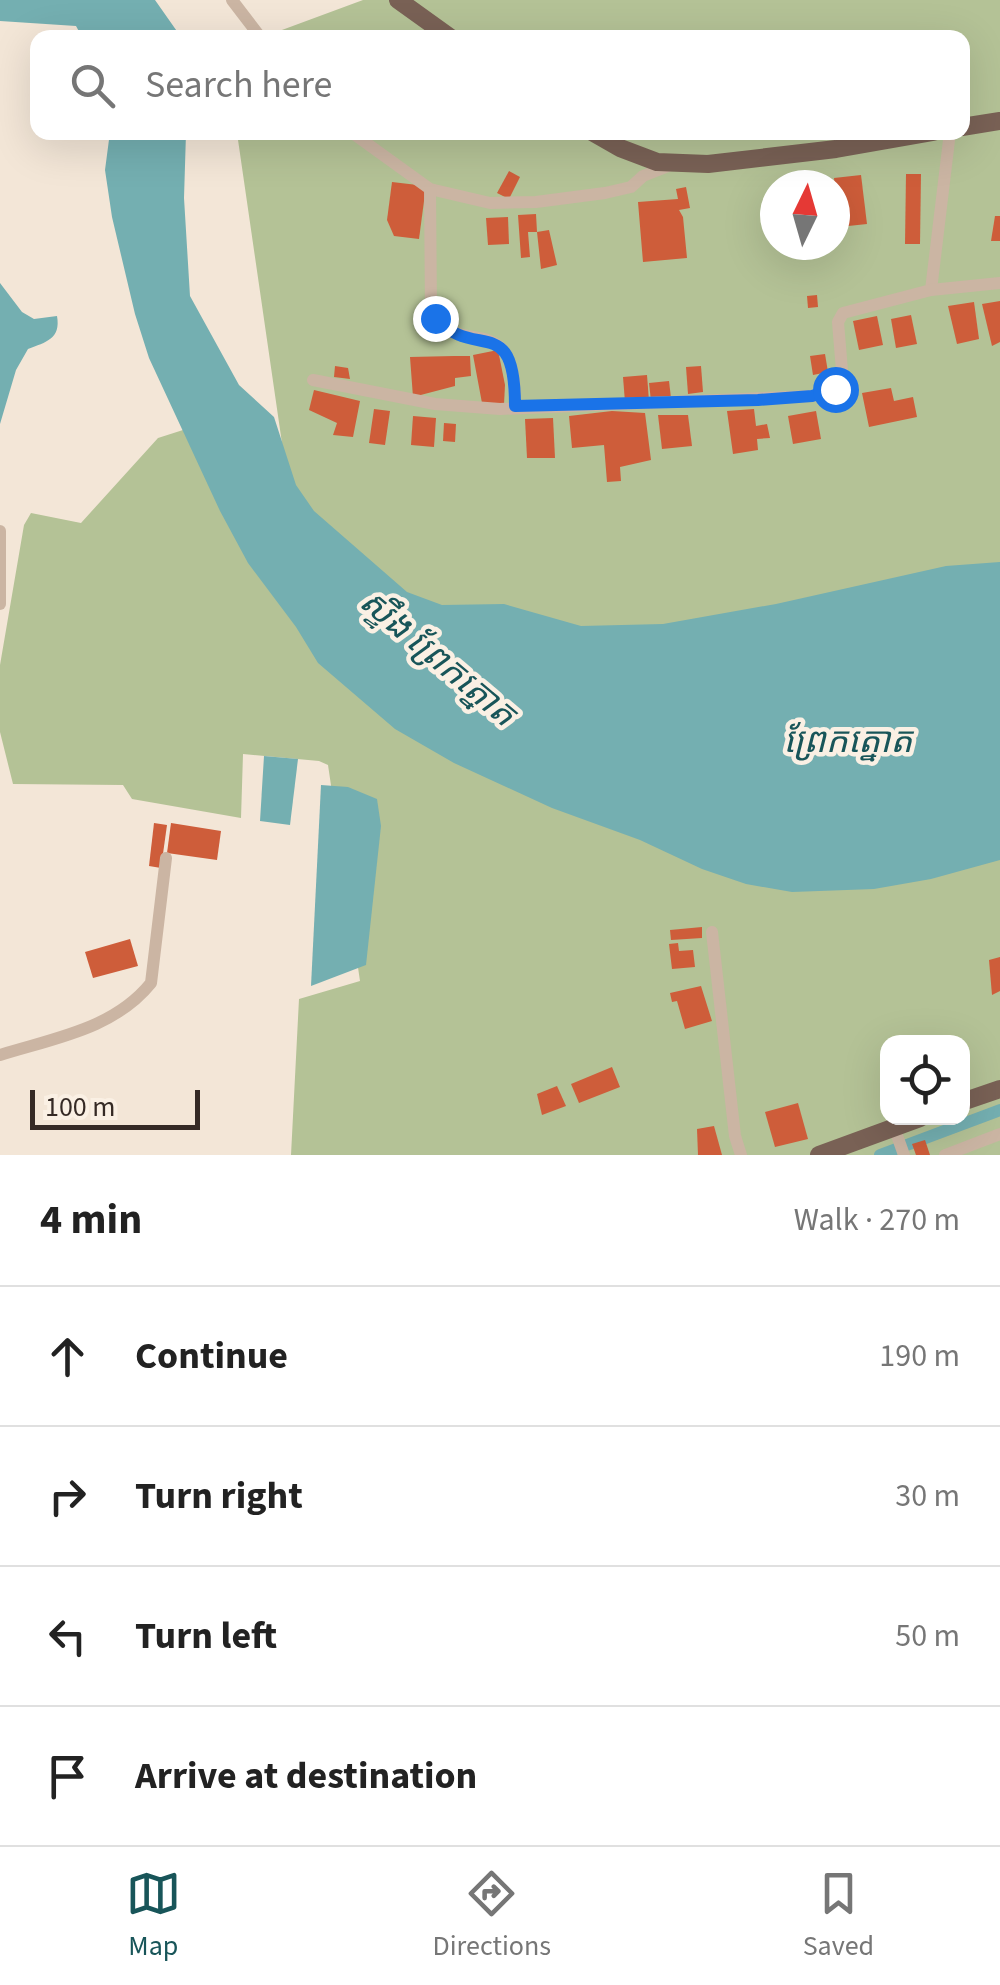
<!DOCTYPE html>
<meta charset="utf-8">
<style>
body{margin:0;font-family:"Source Sans 3","Noto Sans Khmer",sans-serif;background:#f2f2f2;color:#222}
.controls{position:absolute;right:30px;bottom:30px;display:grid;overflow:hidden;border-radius:20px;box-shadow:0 10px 40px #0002}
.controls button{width:90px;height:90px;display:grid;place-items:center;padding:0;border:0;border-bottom:2px solid #e0e0e0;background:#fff;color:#222;font:50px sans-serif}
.compass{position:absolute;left:760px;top:170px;width:90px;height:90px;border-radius:50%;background:#fff;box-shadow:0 10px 40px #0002;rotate:5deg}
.scale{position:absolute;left:30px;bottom:25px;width:170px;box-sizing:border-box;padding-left:10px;border:5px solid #352a25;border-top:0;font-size:28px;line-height:35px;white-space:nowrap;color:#352a25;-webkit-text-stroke:8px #faf0e4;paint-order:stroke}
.stop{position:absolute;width:30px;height:30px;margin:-22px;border:8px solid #1a73e8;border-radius:50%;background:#fff}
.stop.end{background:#1a73e8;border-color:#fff;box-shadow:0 2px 10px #0008}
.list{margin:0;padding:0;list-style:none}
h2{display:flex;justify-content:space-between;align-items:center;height:130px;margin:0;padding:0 40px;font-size:42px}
h2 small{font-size:32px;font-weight:400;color:#767676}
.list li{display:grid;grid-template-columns:65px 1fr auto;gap:30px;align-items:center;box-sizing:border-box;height:140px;padding:0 40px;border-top:2px solid #e0e0e0}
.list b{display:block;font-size:38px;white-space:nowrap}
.list em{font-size:32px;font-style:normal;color:#767676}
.icon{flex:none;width:55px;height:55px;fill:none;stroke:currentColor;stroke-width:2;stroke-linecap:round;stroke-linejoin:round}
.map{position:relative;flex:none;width:1000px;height:1155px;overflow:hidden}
.search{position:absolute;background:#fff;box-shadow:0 10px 40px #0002;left:30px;right:30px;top:30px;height:110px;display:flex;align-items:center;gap:25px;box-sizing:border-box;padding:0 35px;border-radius:20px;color:#767676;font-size:38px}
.sheet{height:690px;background:#fff}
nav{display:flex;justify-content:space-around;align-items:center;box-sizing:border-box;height:140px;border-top:2px solid #e0e0e0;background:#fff;font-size:28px;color:#767676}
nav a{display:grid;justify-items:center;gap:5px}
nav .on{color:#185559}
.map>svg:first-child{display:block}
</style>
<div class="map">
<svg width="1000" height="1155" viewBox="0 0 1000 1155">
<rect width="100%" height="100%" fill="#f3e6d7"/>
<!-- green -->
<path fill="#b4c296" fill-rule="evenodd" d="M363,0H1000V1155H291L299,999L360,981L328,765L319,761L243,754L241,818L132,799L123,785L13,784L0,732V665L24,525L31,513L81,523L158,438L183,430L199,463L312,650L237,133L962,132V38L263,37ZM775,185H835V245H775ZM888,1042H962V1118H888Z"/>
<!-- water -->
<g fill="#74afb1">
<polygon points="0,0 155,0 181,37 82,37 76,26 0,21"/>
<polygon points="110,132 186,133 184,198 190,296 239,385 274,417 296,485 314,511 407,592 442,605 504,604 581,626 663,624 776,604 946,566 1000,562 1000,860 931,879 874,889 792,892 746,884 702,869 640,840 552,808 454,763 395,729 318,663 296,627 248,563 220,511 149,358 135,314 112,217 105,170"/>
<path d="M0,283L22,312L34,319L57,316C61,339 46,342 28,349L16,370L0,424Z"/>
<polygon points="264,756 298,759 290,825 260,821"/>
<polygon points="321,785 348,787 377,799 381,826 366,965 311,986"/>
</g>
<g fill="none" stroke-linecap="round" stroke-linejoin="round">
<!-- canal -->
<polyline stroke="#74afb1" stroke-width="12" points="880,1155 1000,1110"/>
</g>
<!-- building -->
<g fill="#ce5d3a">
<polygon points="509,171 520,177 509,199 497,193"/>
<polygon points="906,174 921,174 920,244 905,244"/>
<polygon points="861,175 867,224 839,227 834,178"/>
<polygon points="392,182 426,186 419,239 394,236 387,220"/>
<polygon points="686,187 690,208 679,210 683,217 687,258 643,262 638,202 678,199 676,189"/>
<polygon points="536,214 537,232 549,230 557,265 541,269 537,232 528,232 530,257 521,258 518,215"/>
<polygon points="995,216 1000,216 1000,241 991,241"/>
<polygon points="508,217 509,244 488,245 486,218"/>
<polygon points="817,295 818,307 808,308 807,296"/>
<polygon points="1000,301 1000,342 992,346 982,304"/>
<polygon points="974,302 979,339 957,344 948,306"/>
<polygon points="911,315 917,344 896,348 891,319"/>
<polygon points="877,316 883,345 859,350 853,321"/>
<polygon points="498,350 505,385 504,404 482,403 473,355"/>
<polygon points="825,354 828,372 813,375 810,356"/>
<polygon points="454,356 470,356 471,376 455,378 455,386 413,397 410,357"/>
<polygon points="335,366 348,368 350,379 334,377"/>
<polygon points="701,366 703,392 688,394 686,367"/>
<polygon points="647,375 649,401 625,402 623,377"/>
<polygon points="669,381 671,398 651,401 649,383"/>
<polygon points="891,388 894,401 913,397 917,417 869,427 862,393"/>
<polygon points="314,390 360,401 353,437 333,435 337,423 309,410"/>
<polygon points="374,409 390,411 385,445 369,443"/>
<polygon points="754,409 756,426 767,424 770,438 757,439 758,450 733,454 727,411"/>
<polygon points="612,411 645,413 651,460 620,467 621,481 607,482 604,445 572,448 569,416"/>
<polygon points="816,411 821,439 793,444 788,416"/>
<polygon points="658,415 688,415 692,446 662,449"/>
<polygon points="413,416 436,418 434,447 411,445"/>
<polygon points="553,418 555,458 527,458 525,419"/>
<polygon points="444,423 456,424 455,442 443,441"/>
<polygon points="154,823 167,825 161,868 149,866"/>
<polygon points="171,823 221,831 217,860 167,853"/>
<polygon points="702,927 702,938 671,940 670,930"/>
<polygon points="130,939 138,966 93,978 85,952"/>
<polygon points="678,943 679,951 693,950 695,967 672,969 669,944"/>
<polygon points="1000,957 1000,991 992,995 989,960"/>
<polygon points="701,986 712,1021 685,1029 677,1001 672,1002 670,993"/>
<polygon points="612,1067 620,1087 579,1103 571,1084"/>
<polygon points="557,1086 566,1106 542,1115 537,1094"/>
<polygon points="798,1103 808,1139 775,1147 765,1112"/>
<polygon points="714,1126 722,1155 698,1155 697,1129"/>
<polygon points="925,1140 930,1155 916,1155 912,1144"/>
</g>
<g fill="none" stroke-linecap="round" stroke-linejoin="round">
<!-- minor -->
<g stroke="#cbb5a3" stroke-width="12">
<polyline points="232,0 261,38"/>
<polyline points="351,132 430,189 490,203 536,202 605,193 631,187 643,176 671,165"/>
<path d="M430,189L431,310C457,364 516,301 515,406"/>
<polyline points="931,290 950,132"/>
<polyline points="313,380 435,404 500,409 812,396 835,389 843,383 838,322 843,313 931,290 1000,283"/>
<polyline points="0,531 0,604"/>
<polyline points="712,932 735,1136 741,1155"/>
<path d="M0,1055C54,1038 114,1029 151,983L166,858"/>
<polyline points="894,1127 904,1155"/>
<polyline points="945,1155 1000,1134"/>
</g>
<!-- major -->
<g stroke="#796155" stroke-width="18">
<polyline points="398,0 451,38"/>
<polyline points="962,127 1000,121"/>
<polyline points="592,132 620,148 657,162 708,164 836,149 933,132"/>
<polyline points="962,1102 1000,1089"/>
<polyline points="819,1155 920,1118"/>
</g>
</g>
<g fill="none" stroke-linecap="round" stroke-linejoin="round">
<!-- route -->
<path stroke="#1a73e8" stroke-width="12" d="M435,318C476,362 515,311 515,406L758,400L812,396L835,389"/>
</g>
<g text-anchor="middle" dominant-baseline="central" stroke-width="9" stroke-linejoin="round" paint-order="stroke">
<!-- water labels -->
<g font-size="35" font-style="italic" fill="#185559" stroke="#faf0e4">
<text transform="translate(438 658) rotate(40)">ស្ទឹង ព្រែកត្នោត</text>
<text x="848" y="741">ព្រែកត្នោត</text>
</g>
</g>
</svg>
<div class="controls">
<button><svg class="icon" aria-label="locate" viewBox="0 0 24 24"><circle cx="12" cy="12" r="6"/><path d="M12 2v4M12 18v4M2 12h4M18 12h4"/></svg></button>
</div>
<svg class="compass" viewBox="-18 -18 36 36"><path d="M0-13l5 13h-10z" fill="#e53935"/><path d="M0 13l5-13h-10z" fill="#767676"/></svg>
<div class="scale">100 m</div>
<div class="stop" style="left:835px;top:389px"></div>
<div class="stop end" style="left:435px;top:318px"></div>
<div class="search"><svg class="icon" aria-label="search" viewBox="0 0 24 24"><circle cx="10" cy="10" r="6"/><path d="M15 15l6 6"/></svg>Search here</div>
</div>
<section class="sheet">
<h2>4 min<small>Walk · 270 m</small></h2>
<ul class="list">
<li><svg class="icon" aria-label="ahead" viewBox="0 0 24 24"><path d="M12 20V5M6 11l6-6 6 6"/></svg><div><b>Continue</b></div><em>190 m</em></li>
<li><svg class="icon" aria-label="right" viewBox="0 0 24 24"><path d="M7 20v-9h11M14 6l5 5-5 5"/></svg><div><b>Turn right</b></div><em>30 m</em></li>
<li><svg class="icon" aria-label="left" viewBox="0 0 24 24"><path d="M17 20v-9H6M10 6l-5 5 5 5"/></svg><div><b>Turn left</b></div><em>50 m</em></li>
<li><svg class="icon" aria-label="arrive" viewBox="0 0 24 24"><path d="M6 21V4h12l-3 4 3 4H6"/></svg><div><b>Arrive at destination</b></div></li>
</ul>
</section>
<nav>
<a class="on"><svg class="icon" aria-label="map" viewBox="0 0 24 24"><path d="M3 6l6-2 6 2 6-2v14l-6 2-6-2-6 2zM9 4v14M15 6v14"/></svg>Map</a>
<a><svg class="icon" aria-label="directions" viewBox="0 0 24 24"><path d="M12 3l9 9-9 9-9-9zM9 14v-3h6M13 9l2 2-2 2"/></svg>Directions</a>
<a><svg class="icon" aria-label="saved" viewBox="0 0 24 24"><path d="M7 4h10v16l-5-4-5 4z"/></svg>Saved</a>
</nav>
